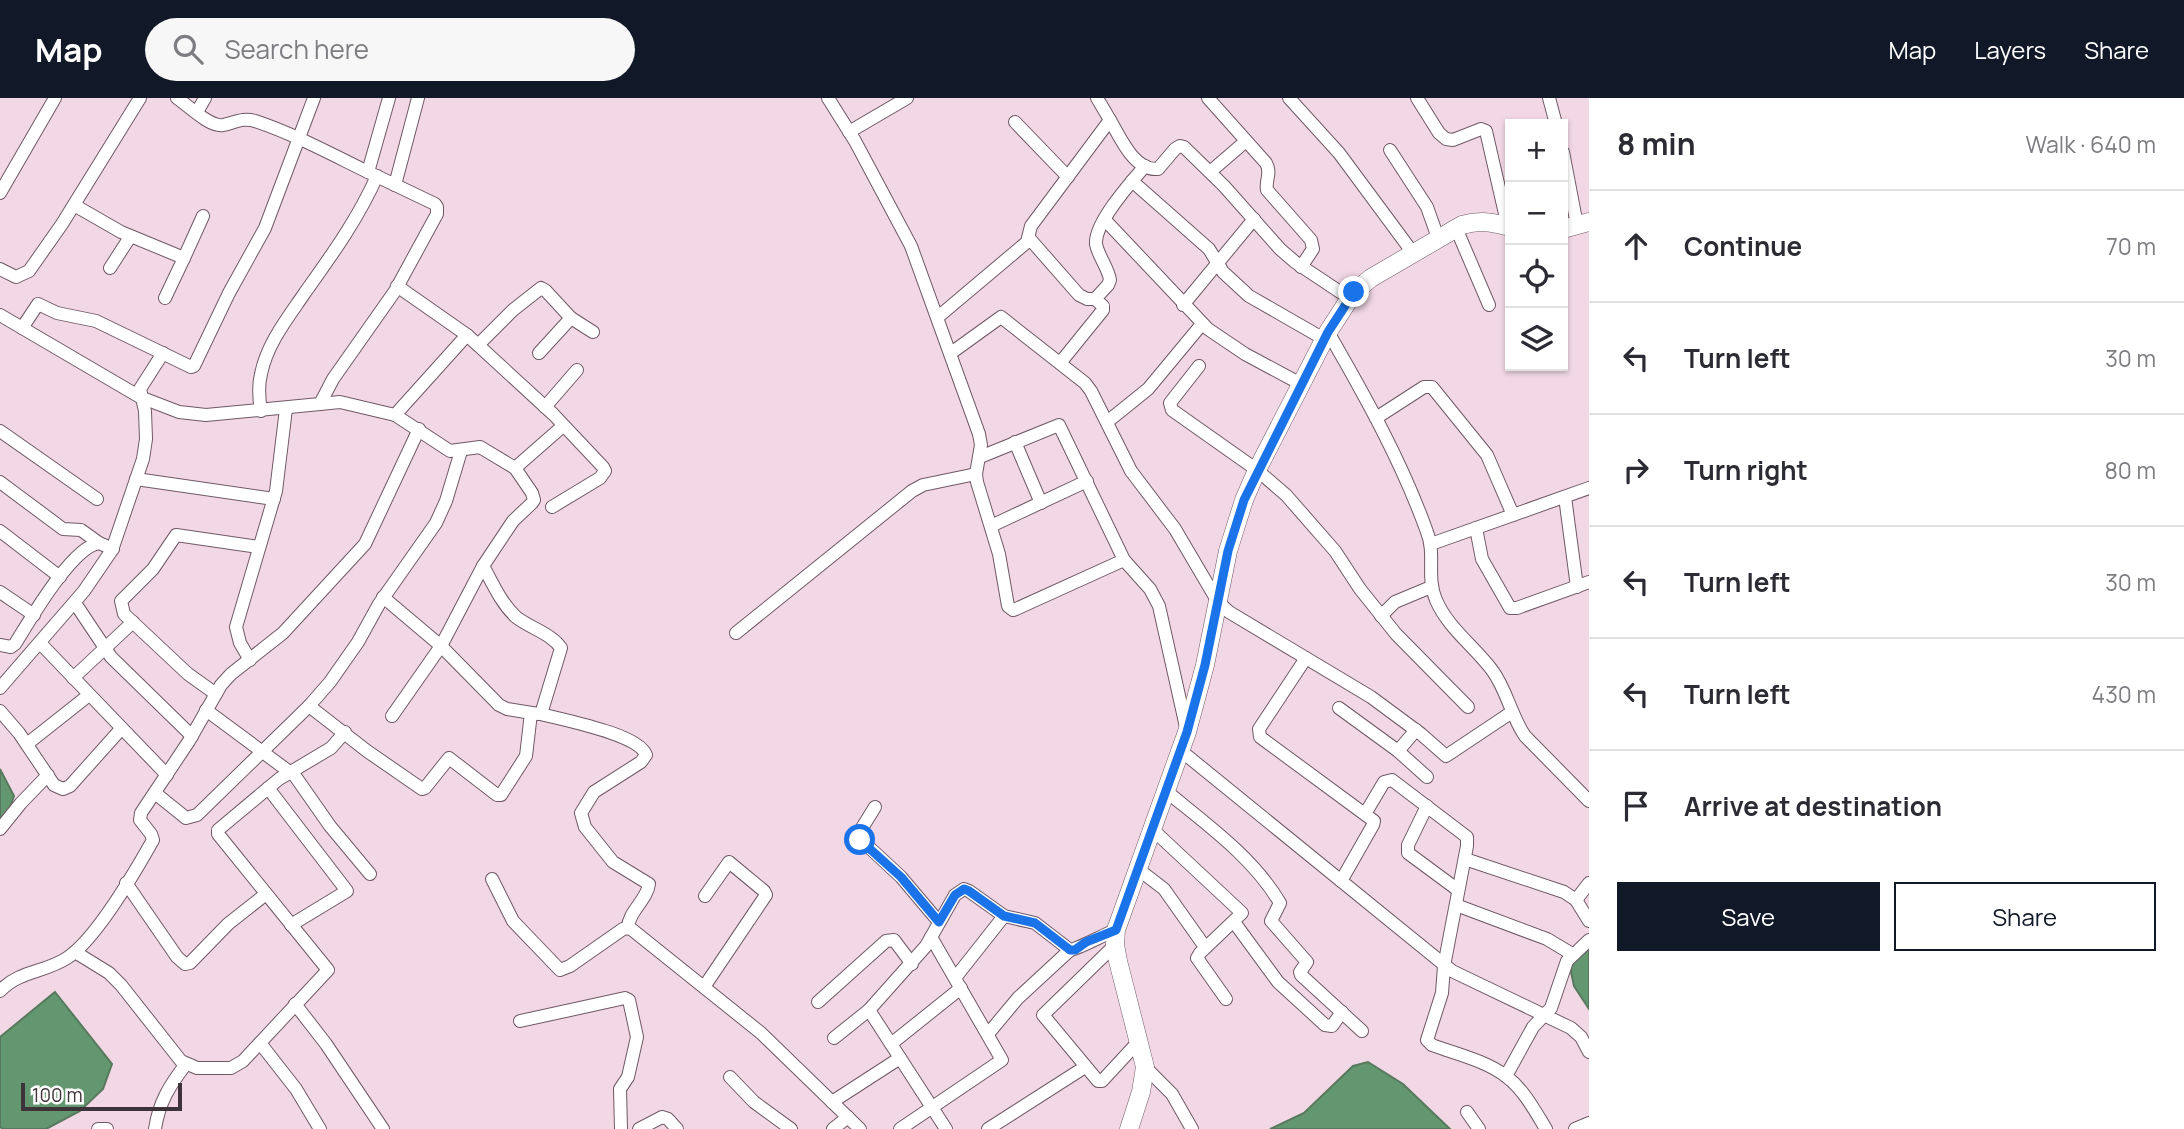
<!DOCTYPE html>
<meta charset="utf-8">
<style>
body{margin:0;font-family:Manrope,sans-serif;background:#f7f7f7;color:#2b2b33}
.controls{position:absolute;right:21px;top:21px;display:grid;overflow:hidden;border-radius:0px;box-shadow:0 2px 5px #0004}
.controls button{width:63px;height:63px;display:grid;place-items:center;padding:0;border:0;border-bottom:2px solid #e1e1e2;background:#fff;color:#2b2b33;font:35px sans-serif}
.scale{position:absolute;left:21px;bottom:18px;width:161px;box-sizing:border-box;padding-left:7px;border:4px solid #3d3338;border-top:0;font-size:19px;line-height:24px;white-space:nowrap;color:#3d3338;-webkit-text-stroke:5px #fff;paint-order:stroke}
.stop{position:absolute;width:21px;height:21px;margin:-16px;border:5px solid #1a73e8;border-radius:50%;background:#fff}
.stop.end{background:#1a73e8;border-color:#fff;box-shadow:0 2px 7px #0008}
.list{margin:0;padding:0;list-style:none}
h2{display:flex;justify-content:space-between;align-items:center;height:91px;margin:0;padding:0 28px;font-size:30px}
h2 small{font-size:23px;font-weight:400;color:#7c7c81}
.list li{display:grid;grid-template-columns:46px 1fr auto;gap:21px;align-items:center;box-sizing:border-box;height:112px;padding:0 28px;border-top:2px solid #e1e1e2}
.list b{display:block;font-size:26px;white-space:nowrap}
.list em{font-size:23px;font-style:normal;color:#7c7c81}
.actions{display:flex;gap:14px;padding:21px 28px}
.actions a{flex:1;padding:16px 0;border:2px solid #111827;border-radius:0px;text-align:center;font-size:24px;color:#111827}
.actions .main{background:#111827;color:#fff}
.icon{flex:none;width:38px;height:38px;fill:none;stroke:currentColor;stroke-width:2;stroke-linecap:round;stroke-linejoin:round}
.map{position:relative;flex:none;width:1589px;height:1031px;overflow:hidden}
header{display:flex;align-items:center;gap:42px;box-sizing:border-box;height:98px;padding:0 35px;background:#111827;color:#fff}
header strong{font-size:33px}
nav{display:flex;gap:38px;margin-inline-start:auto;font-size:24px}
.search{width:490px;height:63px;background:#f7f7f7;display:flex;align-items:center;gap:18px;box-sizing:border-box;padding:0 24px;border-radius:38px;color:#7c7c81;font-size:26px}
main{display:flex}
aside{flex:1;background:#fff}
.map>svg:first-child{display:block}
</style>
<header>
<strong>Map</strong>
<div class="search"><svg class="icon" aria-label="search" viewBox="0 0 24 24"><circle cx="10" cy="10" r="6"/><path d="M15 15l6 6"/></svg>Search here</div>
<nav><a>Map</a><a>Layers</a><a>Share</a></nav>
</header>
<main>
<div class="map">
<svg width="1589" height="1031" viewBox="0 0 1589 1031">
<rect width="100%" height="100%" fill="#f2d8e5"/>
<!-- water -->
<g fill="#63976f" stroke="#58795e" stroke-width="2">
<polygon points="0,671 14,698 7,717 0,726"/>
<polygon points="1589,845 1589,911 1574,888 1570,869"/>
<polygon points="55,894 112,966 103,991 80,1013 46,1031 2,1031 0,1028 0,939"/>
<polygon points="1368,964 1403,986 1450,1031 1270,1031 1304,1015 1353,968"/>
</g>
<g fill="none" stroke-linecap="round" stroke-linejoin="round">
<!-- street casing -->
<g stroke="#6f5965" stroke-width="14">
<g id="street">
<path d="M177,0C189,8 209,29 223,27C234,25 243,19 255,23C294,36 331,56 368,74"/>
<polyline points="828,0 855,43 911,148 979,336 981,347 976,376 977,384 999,456 1008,508 1013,512 1016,511 1124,462 1150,491 1159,508 1186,629"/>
<path d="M1208,0L1266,65C1272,75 1265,82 1267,92L1311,142L1313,151L1301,169"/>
<polyline points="1289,0 1339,55 1413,155"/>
<polyline points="1417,0 1439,35 1446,41 1453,42 1481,31 1486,33 1508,129"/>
<polyline points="1549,0 1556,26"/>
<polyline points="197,14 205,0"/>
<path d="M1110,22C1120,39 1134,73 1158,71L1175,51L1180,48L1184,49L1224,88L1280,151L1295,164L1349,200"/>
<polyline points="1015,24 1068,79"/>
<polyline points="849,34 907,0"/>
<polyline points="1390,52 1427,109 1438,140"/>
<polyline points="1563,54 1577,127"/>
<polyline points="1210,74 1246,43"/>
<polyline points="1132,83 1209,151 1223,174 1249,198 1324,241"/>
<polyline points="395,87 418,0"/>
<polyline points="0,95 55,0"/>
<polyline points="74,107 121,134 184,160 203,118"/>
<polyline points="1105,122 1208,231 1245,256 1301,286"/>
<polyline points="1456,130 1489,207"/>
<polyline points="1029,140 1079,197 1087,201 1095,201"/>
<polyline points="110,170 130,139"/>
<polyline points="0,171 16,179 29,173 62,126 140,0"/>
<polyline points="397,188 467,237 553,316 603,369 605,373 600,380 552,409"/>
<polyline points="165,200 184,160"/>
<polyline points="1183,207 1254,121"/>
<polyline points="0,217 140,299 179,314 206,317 320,306 333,281 395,193 437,116 437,109 435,106 368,74 389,0"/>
<polyline points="938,219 1027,144 1031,128 1110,22 1097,0"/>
<polyline points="22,230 38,206 57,215 96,223 191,269 194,268 229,195 265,130 314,0"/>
<path d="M1328,234C1365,298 1402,364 1427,434C1436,456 1426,479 1436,502C1448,530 1474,548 1492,572C1507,592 1511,618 1525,638L1589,703"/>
<polyline points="478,247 513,212 541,190 546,193 571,220 593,234"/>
<polyline points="539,255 571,220"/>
<polyline points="951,255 1001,219 1085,285 1091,293 1131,373 1175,431 1218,504 1229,514 1371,599 1421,636 1446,658 1512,614"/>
<path d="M1060,265L1103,212V208L1095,201L1108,187L1110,182C1108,169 1098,158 1096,146C1094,125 1132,83 1145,68"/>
<polyline points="1199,268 1170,305 1172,312 1257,372 1286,397 1335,453 1360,491 1396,536 1468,609"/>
<path d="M320,306L340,304L395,317L450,353L480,349L515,370L532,395L534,402L532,405L513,423L483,468C493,486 501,505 516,519C530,530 552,536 561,550L541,616C563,622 639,636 646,657L641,664L594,694L581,715L585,729L613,764L649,786C647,802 629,813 628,829"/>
<polyline points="545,309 577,272"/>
<path d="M261,313C259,301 258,288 261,276C267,246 287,221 304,196C331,158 358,121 377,78"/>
<polyline points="395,317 467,237"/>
<polyline points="1376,320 1424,289 1432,289 1487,357 1513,417"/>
<polyline points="1107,324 1148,291 1202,226"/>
<polyline points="0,333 97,401"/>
<polyline points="1015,344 1041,405"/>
<polyline points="980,359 1059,327 1124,462"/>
<polyline points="515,370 563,328"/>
<polyline points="136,381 274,401"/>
<polyline points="0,384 63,431 81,432 99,445"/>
<polyline points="1565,399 1577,489"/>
<polyline points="991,428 1087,383"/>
<polyline points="1476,430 1482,461 1510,510 1517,510 1589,484"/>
<polyline points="0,433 60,479"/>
<polyline points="1431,446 1589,390"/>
<polyline points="0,494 34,517"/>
<polyline points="383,499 441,548 499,607 507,611 538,616"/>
<polyline points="75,505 111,559 192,638"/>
<polyline points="1381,518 1395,504 1431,489"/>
<polyline points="736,535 912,393 923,387 976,376"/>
<polyline points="41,546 167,677"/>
<path d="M0,547L11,549L15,546C30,522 72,449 99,445L113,451"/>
<polyline points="1306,560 1259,631 1260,639 1374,723 1373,727 1341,783"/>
<polyline points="250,562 240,545 236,529 276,393 286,311"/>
<polyline points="73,580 133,524"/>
<polyline points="0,590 84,493 112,452 143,361 146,341 145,313 140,291 163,255"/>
<polyline points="216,596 188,576 124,516 121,503 153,471 176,437 259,449"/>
<polyline points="309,608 367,653 422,691 425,690 449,660 497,697 501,697 526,658 531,615"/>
<polyline points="1339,610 1398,653 1416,632"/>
<polyline points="206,612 295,678 330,728 370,776"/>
<polyline points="0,613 19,635 54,687 63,691 70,688 121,631"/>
<polyline points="392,618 441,548 483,468"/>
<polyline points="27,646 89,597"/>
<polyline points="1180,652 1452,873 1571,930 1581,939 1589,954"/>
<polyline points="1398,653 1427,679"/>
<polyline points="268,690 347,793 291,827"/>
<path d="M1166,693C1206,726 1253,759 1280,805L1271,823L1307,864L1300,874L1301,877L1362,933"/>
<polyline points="155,695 186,720 197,717 309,608 330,584 358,544 379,506 436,425 446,403 461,353"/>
<polyline points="1427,708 1408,747 1408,755 1458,792"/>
<polyline points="875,709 857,738 901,779 939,824"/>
<path d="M1365,716L1384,684L1392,682L1467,739V748L1444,868L1442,895L1427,942L1432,947C1456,956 1487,963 1507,979C1524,992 1535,1013 1546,1031"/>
<polyline points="0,731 21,705 48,677"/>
<polyline points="1152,731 1242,815 1200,855 1197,860 1226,901"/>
<polyline points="1465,761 1564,794 1576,802 1589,823"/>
<polyline points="1138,771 1164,791 1205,849"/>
<polyline points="492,781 513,823 560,872 570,868 623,831 630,830 761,935 860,1031"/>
<polyline points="126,785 177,859 185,866 190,865 228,826 266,796"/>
<polyline points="1576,802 1589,785"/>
<polyline points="1456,807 1547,841 1572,856"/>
<polyline points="1234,824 1278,884 1325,927 1332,928 1342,914"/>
<polyline points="1115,847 1043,917 1098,983 1102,983 1139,943"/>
<polyline points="75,854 109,875 121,887 181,963 197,970 231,970 243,963 328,872 218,736 218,732 279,681 331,650 345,634"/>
<polyline points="955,880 1004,818"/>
<polyline points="704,889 766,797 764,793 729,764 705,798"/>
<path d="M0,893C20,872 44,875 67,860C96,841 135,774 153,742L151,736L140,722L141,715L189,643L221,587L231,576L283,535L365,446L419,331"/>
<polyline points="818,904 886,843 894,842 912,866"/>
<polyline points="295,906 326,946 383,1031"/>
<polyline points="520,923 625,900 629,902 637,939 628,979 620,991 621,1031"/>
<polyline points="988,936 1018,900 1070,852"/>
<polyline points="834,940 869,912"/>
<polyline points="260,945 296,991 320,1031"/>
<polyline points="891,946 961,890"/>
<polyline points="1145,969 1172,996 1192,1031"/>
<polyline points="1506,978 1533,929 1551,910 1567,863 1589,842"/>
<polyline points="730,979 754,1004 791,1031"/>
<polyline points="832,1004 900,960"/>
<polyline points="1467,1014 1479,1031"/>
<polyline points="98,1031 107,1031"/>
<path d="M155,1031C159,1004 170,987 186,966"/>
<polyline points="639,1031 662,1019 668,1021 677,1031"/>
<polyline points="833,1031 848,1019"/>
<polyline points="900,1031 1002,962 931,839"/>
<path d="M946,1031L869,912L926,848L955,797L964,791L969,793L1004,818L1035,825L1070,852C1078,851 1105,836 1116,832"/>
<polyline points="988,1031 1085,969"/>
<polyline points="1575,1031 1589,1025"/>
</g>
</g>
<!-- secondary casing -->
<g stroke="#6f5965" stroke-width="19">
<g id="secondary">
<polyline points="1563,131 1589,124"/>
<path d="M1129,1031L1141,994L1145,969L1118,863L1115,847L1116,832L1187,634L1205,567L1228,453L1244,402L1257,372L1328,234L1354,194L1371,180L1462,127C1480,122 1492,124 1510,129"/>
</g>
</g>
<!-- street -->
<use href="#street" stroke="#fff" stroke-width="12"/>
<!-- secondary -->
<use href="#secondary" stroke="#fff" stroke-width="18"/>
</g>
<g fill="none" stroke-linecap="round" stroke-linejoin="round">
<!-- route -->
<polyline stroke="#1a73e8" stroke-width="9" points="860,742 901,779 939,824 955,797 964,791 969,793 1004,818 1035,825 1070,852 1075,852 1086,844 1116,832 1187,634 1205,567 1228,453 1244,402 1328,234 1354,194"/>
</g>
</svg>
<div class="controls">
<button>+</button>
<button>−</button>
<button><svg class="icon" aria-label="locate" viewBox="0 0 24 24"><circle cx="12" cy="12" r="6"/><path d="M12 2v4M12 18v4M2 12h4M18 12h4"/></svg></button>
<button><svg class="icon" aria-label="layers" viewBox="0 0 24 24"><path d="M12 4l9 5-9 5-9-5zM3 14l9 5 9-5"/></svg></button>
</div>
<div class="scale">100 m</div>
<div class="stop" style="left:860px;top:742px"></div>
<div class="stop end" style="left:1354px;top:194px"></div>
</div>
<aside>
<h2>8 min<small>Walk · 640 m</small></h2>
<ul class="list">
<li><svg class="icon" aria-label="ahead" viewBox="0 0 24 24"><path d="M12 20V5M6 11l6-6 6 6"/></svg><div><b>Continue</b></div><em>70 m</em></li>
<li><svg class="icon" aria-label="left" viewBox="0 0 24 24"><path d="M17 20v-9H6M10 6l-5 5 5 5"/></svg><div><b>Turn left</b></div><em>30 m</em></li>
<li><svg class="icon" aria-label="right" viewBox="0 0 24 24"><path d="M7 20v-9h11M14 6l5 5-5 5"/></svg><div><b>Turn right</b></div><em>80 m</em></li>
<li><svg class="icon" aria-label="left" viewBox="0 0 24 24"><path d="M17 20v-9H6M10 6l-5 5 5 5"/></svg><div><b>Turn left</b></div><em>30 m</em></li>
<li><svg class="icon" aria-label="left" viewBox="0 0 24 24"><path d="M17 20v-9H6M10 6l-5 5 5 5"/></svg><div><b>Turn left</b></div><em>430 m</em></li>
<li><svg class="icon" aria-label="arrive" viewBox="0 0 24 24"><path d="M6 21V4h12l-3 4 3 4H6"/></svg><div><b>Arrive at destination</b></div></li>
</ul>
<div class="actions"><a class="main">Save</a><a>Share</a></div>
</aside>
</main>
